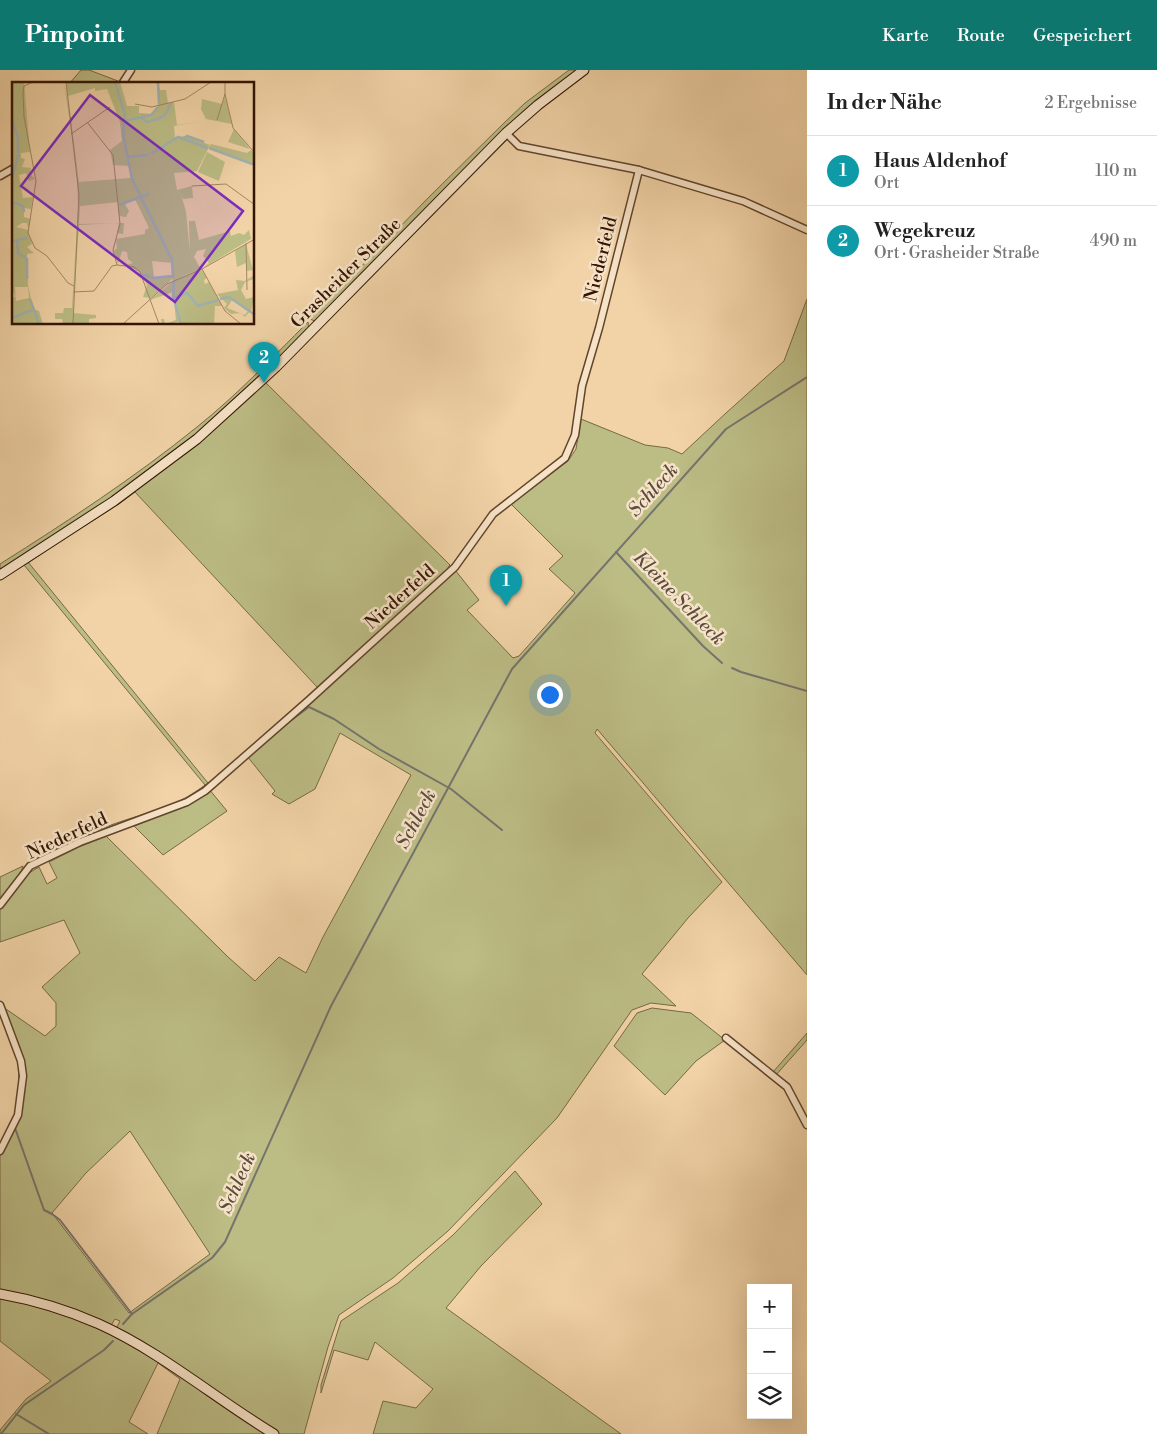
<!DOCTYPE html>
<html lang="de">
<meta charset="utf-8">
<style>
body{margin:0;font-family:"Libre Bodoni",serif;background:#f2f2f2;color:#222}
.controls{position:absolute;right:15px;bottom:15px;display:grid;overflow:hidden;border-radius:0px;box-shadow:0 5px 20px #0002}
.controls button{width:45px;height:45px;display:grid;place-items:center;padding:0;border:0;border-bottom:1px solid #e0e0e0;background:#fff;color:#222;font:25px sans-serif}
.you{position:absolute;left:549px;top:624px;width:18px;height:18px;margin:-12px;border:4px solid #fff;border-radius:50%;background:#1a73e8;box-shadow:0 0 0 8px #1a73e833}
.badge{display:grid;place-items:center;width:32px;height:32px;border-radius:50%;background:#0f766e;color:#fff;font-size:16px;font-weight:700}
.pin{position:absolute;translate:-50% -41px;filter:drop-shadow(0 1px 2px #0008)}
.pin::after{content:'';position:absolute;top:26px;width:18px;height:15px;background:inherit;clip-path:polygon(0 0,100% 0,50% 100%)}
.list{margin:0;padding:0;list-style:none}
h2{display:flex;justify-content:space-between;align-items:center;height:65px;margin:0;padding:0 20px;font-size:21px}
h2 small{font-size:16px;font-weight:400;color:#767676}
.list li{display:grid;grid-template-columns:32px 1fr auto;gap:15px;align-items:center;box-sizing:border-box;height:70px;padding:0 20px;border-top:1px solid #e0e0e0}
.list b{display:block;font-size:19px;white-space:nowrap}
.list p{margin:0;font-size:16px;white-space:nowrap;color:#767676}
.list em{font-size:16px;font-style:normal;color:#767676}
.icon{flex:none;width:28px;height:28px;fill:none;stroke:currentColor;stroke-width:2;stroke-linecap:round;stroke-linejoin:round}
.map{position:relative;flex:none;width:807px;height:1364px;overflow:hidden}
header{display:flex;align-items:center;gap:30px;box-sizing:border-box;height:70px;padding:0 25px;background:#0f766e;color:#fff}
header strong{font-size:24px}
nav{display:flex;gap:28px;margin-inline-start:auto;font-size:18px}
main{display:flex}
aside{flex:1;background:#fff}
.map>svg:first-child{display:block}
</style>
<header>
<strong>Pinpoint</strong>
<nav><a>Karte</a><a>Route</a><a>Gespeichert</a></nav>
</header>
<main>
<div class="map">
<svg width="807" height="1364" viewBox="0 0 807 1364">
<rect width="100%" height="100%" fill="#f1d3a7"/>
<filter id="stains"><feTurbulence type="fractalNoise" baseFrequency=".004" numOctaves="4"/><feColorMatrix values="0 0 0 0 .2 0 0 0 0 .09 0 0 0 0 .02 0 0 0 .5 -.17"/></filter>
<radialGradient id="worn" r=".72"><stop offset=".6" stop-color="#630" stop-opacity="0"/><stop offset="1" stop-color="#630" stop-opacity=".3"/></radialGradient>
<!-- green -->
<g fill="#bcbc85" stroke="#786844" fill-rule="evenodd">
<polygon points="81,0 89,0 118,11 119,14 69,14"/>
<polygon points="569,0 580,0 538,31 317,252 310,249 429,127 505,52 525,33"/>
<polygon points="508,69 269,310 268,308 504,70"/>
<path d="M807,229V905L597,659L595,663L722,812L688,848L642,904L676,936L651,933L632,940L557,1048L529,1077L448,1161L393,1208L339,1245L328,1277L304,1364H279L136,1278L268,1364H157L180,1309L158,1293L129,1352L148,1364H0V1360L26,1329L51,1311L0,1271V1227L26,1232L72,1246L113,1265L120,1251L115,1249L110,1257L0,1220V1086L16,1055L24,1006L3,937L45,966L56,956V933L42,917L80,883L64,850L0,872V840L29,803L39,797L47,814L57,808L49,792L79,777L106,766L228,887L255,911L279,887L306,903L323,867L411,705L340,663L315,719L289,734L272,724L275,721L247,686L284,653L306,638L305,636L455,500L479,530L467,540L513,588L519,586L575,523L549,499L563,486L511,434L568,391L576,379L581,349L645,375L668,378L682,384L726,343L784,291ZM130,1061L210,1184L129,1243L52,1143L86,1103Z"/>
<path d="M308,252L309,260L210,355L121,424L0,502V494C68,451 134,408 197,357C237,325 272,288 308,252Z"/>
<path d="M265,312L450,495L442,506L318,618L135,422L119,434L28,492L208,713L205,715L207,717L186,730L61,780L60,778C82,765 109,755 135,747C159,739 185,732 205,715L24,495L0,510V507L22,493L24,495L28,493L100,444Z"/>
<polygon points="209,719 227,741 163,785 134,756 188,734"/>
<polygon points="23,796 21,803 0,831 0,807"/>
<polygon points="652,938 691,943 725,970 696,991 665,1025 614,976 637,943"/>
<polygon points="807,963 807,970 776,1005 773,1002"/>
<polygon points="515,1101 542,1134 481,1196 446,1238 621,1364 373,1364 383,1331 416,1338 433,1319 375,1272 368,1290 334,1280 321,1323 321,1315 341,1251 398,1213 453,1165"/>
</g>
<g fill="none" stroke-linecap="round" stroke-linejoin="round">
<!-- stream -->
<g stroke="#75746d" stroke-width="2">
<polyline points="616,482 703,576 722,593"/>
<polyline points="732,598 741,602 807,621"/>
<polyline points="286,654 309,637 334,649 379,679 451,719 502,760"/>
<polyline points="182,731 205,716"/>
<polyline points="90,765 142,746"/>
<polyline points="19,1016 19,1000"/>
<polyline points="15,1058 44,1140 52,1144 60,1150 132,1244"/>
<polyline points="123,1254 132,1244 212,1188 225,1172 331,936 512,599 726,359 807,307"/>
<polyline points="16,1344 49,1364"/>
<polyline points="1,1364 24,1335 104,1280 113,1271"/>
</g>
<!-- street casing -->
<g stroke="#62442b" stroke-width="9">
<g id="street">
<polyline points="122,14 131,0"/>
<polyline points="506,63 519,76 639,100 743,131 807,160"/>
<polyline points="0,106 14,98"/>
<polyline points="0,835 30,796 80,772 187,732 205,721 309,630 455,497 493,444 565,388 575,365 582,316 599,258 639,100"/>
<polyline points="0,935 21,991 23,1006 18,1045 0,1081"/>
<polyline points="726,968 787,1017 807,1055"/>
</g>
</g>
<!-- secondary casing -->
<g stroke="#331402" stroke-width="11">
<g id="secondary">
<polyline points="0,505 114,431 197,369 276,297 506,63 538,35 584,0"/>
<path d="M0,1224C34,1230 67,1240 99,1254C161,1282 216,1329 274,1364"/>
</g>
</g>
<!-- street -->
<use href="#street" stroke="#f6e2c6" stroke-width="6"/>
<!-- secondary -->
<use href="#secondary" stroke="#f6e2c6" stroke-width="9"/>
</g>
<g text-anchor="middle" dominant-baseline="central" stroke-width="5" stroke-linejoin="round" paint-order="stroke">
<!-- street labels -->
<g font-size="18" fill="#331402" stroke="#f6e2c6">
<text transform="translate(601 189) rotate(-76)">Niederfeld</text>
<text transform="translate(346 203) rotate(-45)">Grasheider Straße</text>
<text transform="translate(400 527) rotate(-42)">Niederfeld</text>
<text transform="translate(67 766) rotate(-25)">Niederfeld</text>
</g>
<!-- water labels -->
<g font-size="19" font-style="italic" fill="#5a4c40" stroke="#f6e2c6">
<text transform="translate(653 420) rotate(-48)">Schleck</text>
<text transform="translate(679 528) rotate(46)">Kleine Schleck</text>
<text transform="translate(416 749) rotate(-62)">Schleck</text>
<text transform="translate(237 1113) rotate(-66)">Schleck</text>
</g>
</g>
<!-- overview -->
<g transform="translate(12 12)">
<rect width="242" height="242" fill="#f1d3a7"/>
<path d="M0,0H12L18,70L9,71V76L13,77L10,85L19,86L18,92L23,97L17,99L14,91L7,93L11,116L21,115L19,127L12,126V135L19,137L16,147L15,141H10L4,145L16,148L20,162L15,165L22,171L15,172L16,203L21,227L27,229L31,242H0V215H3L0,206ZM3,205H16L17,216L4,219ZM52,0L57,25L54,0H72L67,3L73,0H108L115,24H127V31L141,32L146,24V0L148,8H154L156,21L162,20L165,43L186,40L162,44L163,55L175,54L198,63L185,89L162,91L165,108L180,104L181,116L171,117L169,112L174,130L178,171L177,139H183L187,158L218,149L219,154L227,151L232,153L237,148L239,157L242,155L191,186L197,181L191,174L194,167L185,169L182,175L189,187L162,197L190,188L195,196L192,198L193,202L197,200L210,224H203L202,242H193L189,230L193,242H169L168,240L154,242H150L149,237H152L153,242L164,238L161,210L138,218L161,199L160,197L139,216L131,215L135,203L128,190L115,183L121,181L116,177L115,170L110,169L106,182L102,169L105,166L104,157L133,152V148L137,146L123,117L113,122L117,129L114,135L107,134L106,120L68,124L67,142L112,141L111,152L105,151L102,163L107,141L67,143L61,231L84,233V236L77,237V242H51L50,237H43V231H51L52,226H60L66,126L65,91ZM83,6V9L95,7L108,40L110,59L98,68L101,83L117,84L119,96L67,100L56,14ZM140,179L160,181V195H142ZM213,14L220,42L194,37L189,27L190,17L210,22ZM222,47L238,67L216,60ZM199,62L235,71L239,68L242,71V83L197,66ZM195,70L213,80L207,99L186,90ZM234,162L241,188L235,189L234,181L225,185L223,169ZM242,193V197L233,200L229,208L234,217L242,215L239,230L242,232V234L238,229L233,235L229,231L219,232L212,226L215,222L205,212L226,208L224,198L233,199ZM220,218L236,229L233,233L215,226Z" fill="#bcbc85" fill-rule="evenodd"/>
<path fill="none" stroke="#a1b4b4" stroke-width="2.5" d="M103,0L113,33L111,52L120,97L160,178L161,196M146,0L147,22M129,36L135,40L146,37L153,33L159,21M0,38L6,56V71M112,39L139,33L146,25M172,56L175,54L192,60M197,66L243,83M139,72L166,55L196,66M116,75L137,73M1,95L6,72M0,120L11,124L12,130M107,123L137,112M5,157L6,171L14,176M0,159L16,156M15,176V197M130,192L141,196L160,194M162,199L161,214L169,242M162,216L175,211L186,224L206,218M18,217L27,242M208,217L217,215L243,233M0,236L20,228"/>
<path fill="none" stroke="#a58765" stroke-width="1" d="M21,0L12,4L11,11L12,35L24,99L16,151L23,166L35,174L56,201L62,204M54,0L67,113L61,242M213,12L221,46L243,71M123,22L140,25L173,17L199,0M205,38L213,12V0M75,40L101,73L108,142L101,168L105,183L122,185L128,190L147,242M59,52L98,25M180,104L214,102L243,123M234,161L235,208M190,187L213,229L229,242M61,210L82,209L100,184L105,183M111,242L155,202L190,187L243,157"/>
<path fill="#7b2cbf" fill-opacity="0.15" stroke="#7b2cbf" stroke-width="2.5" d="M78,13L231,129L163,220L9,104Z"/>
<rect width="242" height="242" fill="none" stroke="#331402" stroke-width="2.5"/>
</g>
<rect width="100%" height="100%" filter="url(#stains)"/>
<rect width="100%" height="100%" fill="url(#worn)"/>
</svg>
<div class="controls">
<button>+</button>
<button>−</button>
<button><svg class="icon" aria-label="layers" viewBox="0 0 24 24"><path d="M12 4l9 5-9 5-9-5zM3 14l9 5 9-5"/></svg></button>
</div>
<div class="you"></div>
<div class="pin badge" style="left:506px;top:536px;background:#0f9aa8">1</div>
<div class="pin badge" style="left:264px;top:313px;background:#0f9aa8">2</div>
</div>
<aside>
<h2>In der Nähe<small>2 Ergebnisse</small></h2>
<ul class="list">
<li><span class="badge" style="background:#0f9aa8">1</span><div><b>Haus Aldenhof</b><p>Ort</p></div><em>110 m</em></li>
<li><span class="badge" style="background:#0f9aa8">2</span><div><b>Wegekreuz</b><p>Ort · Grasheider Straße</p></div><em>490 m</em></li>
</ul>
</aside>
</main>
